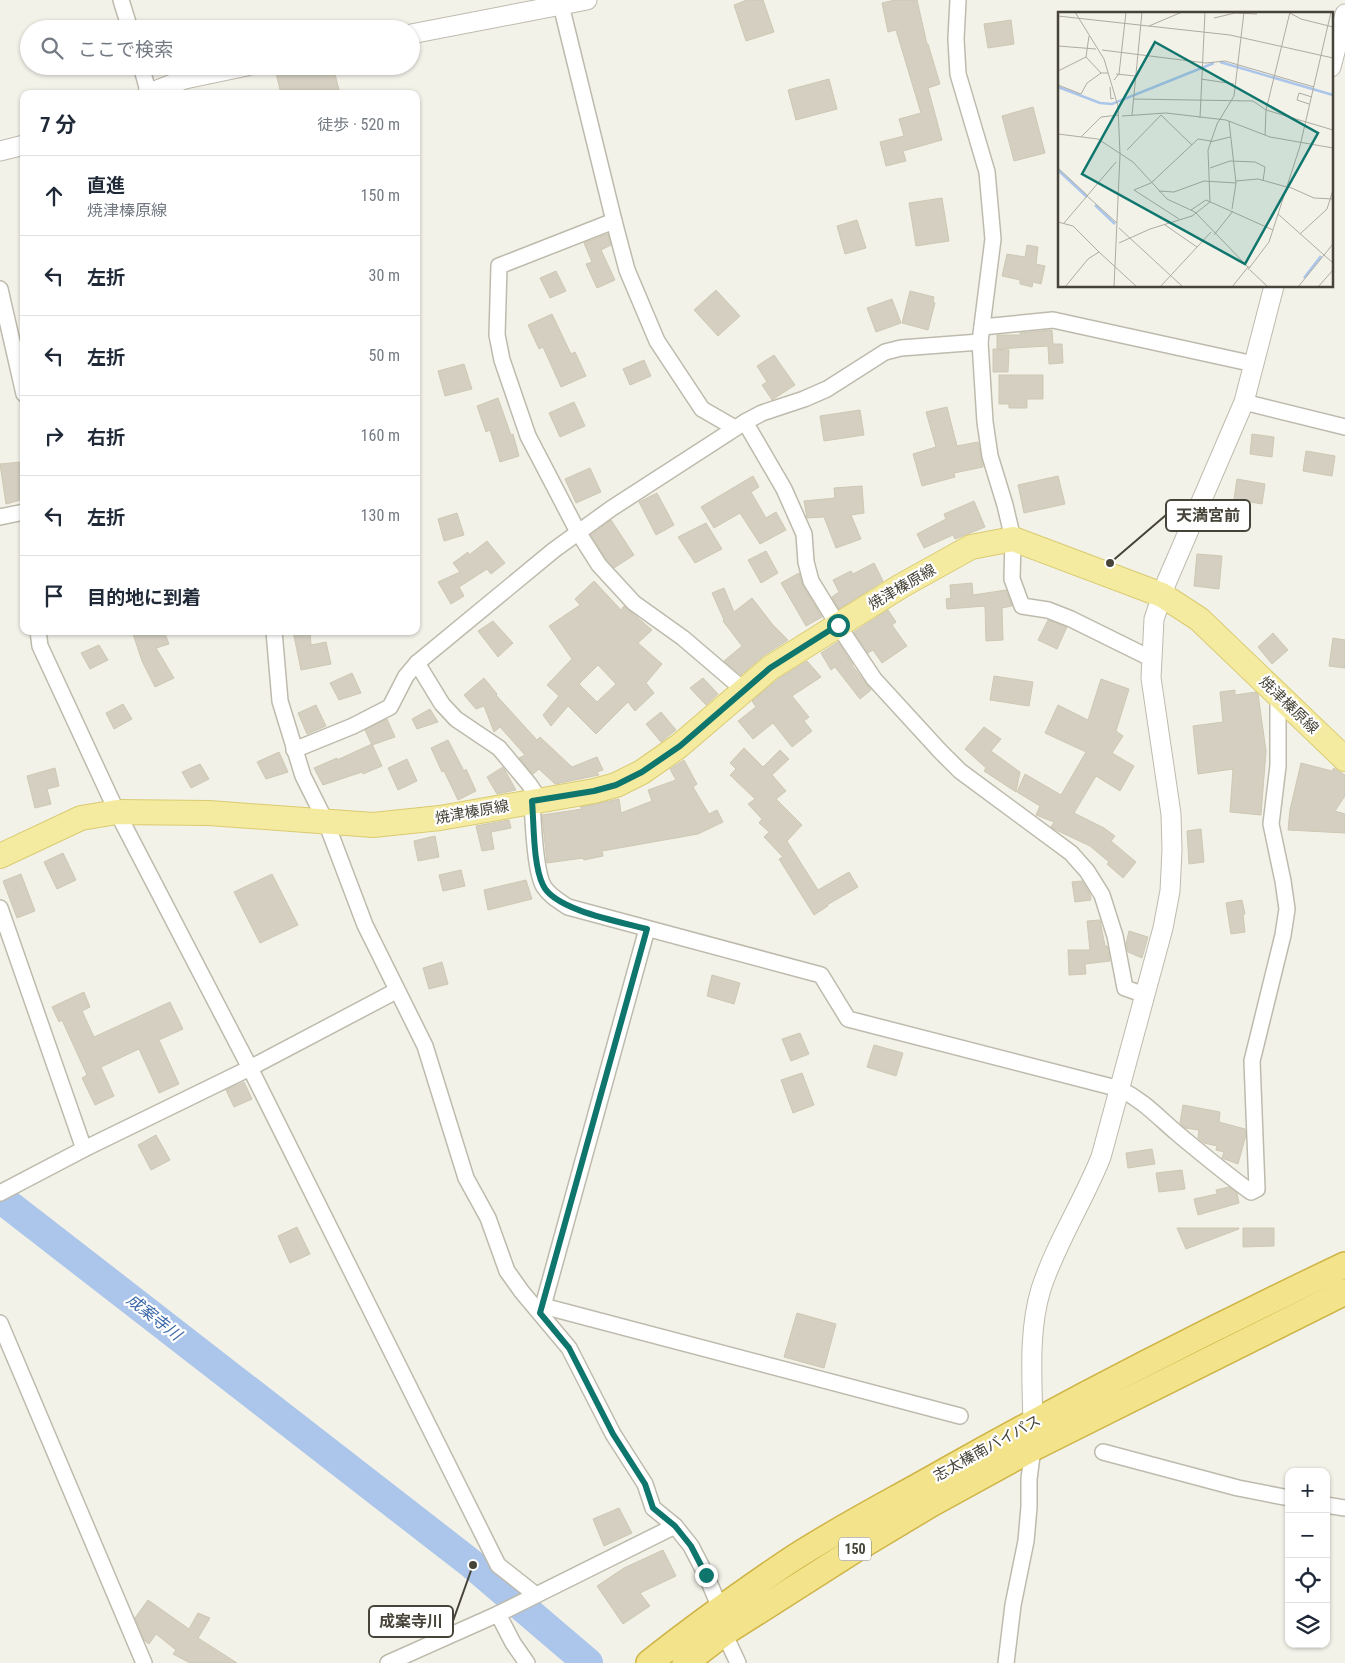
<!DOCTYPE html>
<html lang="ja">
<meta charset="utf-8">
<style>
body{margin:0;font-family:"Roboto Condensed","Noto Sans JP",sans-serif;background:#f6f6f7;color:#1f2937}
.controls{position:absolute;right:15px;bottom:15px;display:grid;overflow:hidden;border-radius:10px;box-shadow:0 1px 4px #0004}
.controls button{width:45px;height:45px;display:grid;place-items:center;padding:0;border:0;border-bottom:1px solid #e0e1e3;background:#fff;color:#1f2937;font:25px sans-serif}
.stop{position:absolute;width:15px;height:15px;margin:-11px;border:4px solid #0f766e;border-radius:50%;background:#fff}
.stop.end{background:#0f766e;border-color:#fff;box-shadow:0 1px 5px #0008}
.list{margin:0;padding:0;list-style:none}
h2{display:flex;justify-content:space-between;align-items:center;height:65px;margin:0;padding:0 20px;font-size:21px}
h2 small{font-size:16px;font-weight:400;color:#747a83}
.list li{display:grid;grid-template-columns:32px 1fr auto;gap:15px;align-items:center;box-sizing:border-box;height:80px;padding:0 20px;border-top:1px solid #e0e1e3}
.list b{display:block;font-size:19px;white-space:nowrap}
.list p{margin:0;font-size:16px;white-space:nowrap;color:#747a83}
.list em{font-size:16px;font-style:normal;color:#747a83}
.icon{flex:none;width:28px;height:28px;fill:none;stroke:currentColor;stroke-width:2;stroke-linecap:round;stroke-linejoin:round}
.map{position:relative;flex:none;width:1345px;height:1663px;overflow:hidden}
.search{position:absolute;background:#fff;box-shadow:0 1px 4px #0004;left:20px;top:20px;width:400px;height:55px;display:flex;align-items:center;gap:12px;box-sizing:border-box;padding:0 18px;border-radius:28px;color:#747a83;font-size:19px}
.panel{position:absolute;background:#fff;box-shadow:0 1px 4px #0004;left:20px;top:90px;width:400px;height:545px;border-radius:10px}
.map>svg:first-child{display:block}
</style>
<div class="map">
<svg width="1345" height="1663" viewBox="0 0 1345 1663">
<rect width="100%" height="100%" fill="#f3f2e9"/>
<g fill="none" stroke-linecap="round" stroke-linejoin="round">
<!-- river -->
<polyline stroke="#abc6ea" stroke-width="30" points="0,1198 473,1565 588,1663"/>
</g>
<!-- building -->
<g fill="#d4cfc0" stroke="#cec8b3" fill-rule="evenodd">
<polygon points="747,0 763,0 774,32 746,41 734,5"/>
<polygon points="895,0 917,0 927,44 928,44 940,84 928,88 942,140 903,151 906,161 886,166 880,142 904,136 899,119 921,113 896,30 888,32 882,3"/>
<polygon points="1011,20 1014,44 988,48 984,24"/>
<polygon points="304,66 333,66 340,94 281,94 276,73"/>
<polygon points="829,79 837,109 796,120 788,90"/>
<polygon points="1033,107 1045,153 1014,161 1002,116"/>
<polygon points="942,198 949,241 916,246 909,203"/>
<polygon points="857,220 866,248 845,254 837,226"/>
<polygon points="608,234 611,245 601,250 615,280 597,288 586,264 592,262 584,243"/>
<polygon points="1027,245 1038,247 1036,264 1045,266 1041,284 1033,282 1032,287 1020,284 1020,280 1002,276 1007,254 1025,257"/>
<polygon points="556,271 566,291 550,298 540,278"/>
<polygon points="716,290 740,316 718,336 694,310"/>
<polygon points="910,291 934,297 933,302 935,303 928,330 902,323"/>
<polygon points="892,299 901,323 876,332 867,308"/>
<polygon points="552,314 571,354 575,352 586,376 561,387 543,347 539,349 528,325"/>
<polygon points="1052,330 1053,344 1062,344 1063,363 1049,364 1048,346 997,349 997,335 1020,335 1020,333"/>
<polygon points="993,349 1009,350 1008,372 993,372"/>
<polygon points="774,355 795,385 772,400 762,385 767,382 757,366"/>
<polygon points="644,360 651,376 630,385 623,369"/>
<polygon points="464,364 472,389 445,396 438,371"/>
<polygon points="999,375 1043,375 1043,399 1027,399 1027,408 1009,408 1009,404 999,404"/>
<polygon points="498,398 511,435 513,434 519,456 500,462 490,430 486,432 477,406"/>
<polygon points="574,402 585,426 560,437 549,413"/>
<polygon points="947,407 957,446 978,442 983,467 954,473 955,477 922,486 913,454 936,447 926,412"/>
<polygon points="860,410 864,435 824,441 820,416"/>
<polygon points="1252,434 1274,437 1272,457 1250,454"/>
<polygon points="1306,451 1335,456 1332,476 1303,471"/>
<polygon points="21,462 24,475 24,499 6,504 0,464"/>
<polygon points="590,468 601,492 576,503 565,479"/>
<polygon points="753,476 759,487 751,492 766,518 776,512 786,530 760,544 740,513 714,528 701,507"/>
<polygon points="1058,476 1065,504 1024,513 1018,485"/>
<polygon points="1237,479 1265,484 1262,504 1234,499"/>
<polygon points="862,486 864,513 851,515 861,539 836,548 824,517 807,518 804,501 835,498 834,488"/>
<polygon points="657,493 674,525 656,535 639,502"/>
<polygon points="974,501 985,527 955,539 953,535 924,548 917,534 946,519 944,514"/>
<polygon points="457,513 464,535 444,541 438,519"/>
<polygon points="611,520 634,555 614,568 606,559 591,535"/>
<polygon points="706,523 722,549 695,563 678,537"/>
<polygon points="487,541 505,563 491,574 487,569 459,587 464,596 451,604 438,582 460,572 453,563 468,552 469,555"/>
<polygon points="766,551 778,573 761,583 748,560"/>
<polygon points="1197,554 1222,556 1219,589 1194,586"/>
<polygon points="874,563 883,581 839,609 832,597 839,592 833,580 851,571 853,574"/>
<polygon points="799,573 803,586 822,617 806,626 781,583"/>
<path d="M594,581L621,610L624,606L652,630L638,643L662,664L646,683L654,693L635,711L628,702L596,734L568,706L551,726L543,715L559,696L547,685L572,659L549,626L580,605L575,599ZM598,665L616,684L597,702L579,684Z"/>
<polygon points="972,583 973,595 1006,590 1012,606 1002,608 1003,640 986,641 985,606 947,609 946,599 951,598 950,585"/>
<polygon points="724,588 734,612 752,598 773,625 788,640 763,656 741,675 724,661 742,646 723,621 724,620 712,593"/>
<polygon points="888,610 896,622 892,625 907,646 882,663 873,650 868,653 854,632"/>
<polygon points="1048,620 1067,627 1057,649 1038,640"/>
<polygon points="493,621 513,643 498,657 478,631"/>
<polygon points="132,631 164,631 169,644 156,648 174,678 155,687 142,661"/>
<polygon points="293,631 310,631 311,645 326,642 331,664 301,670"/>
<polygon points="1273,633 1288,650 1272,664 1258,647"/>
<polygon points="1333,638 1345,640 1345,668 1329,666"/>
<polygon points="838,642 853,665 852,665 871,690 860,699 835,667 831,670 821,653"/>
<polygon points="99,645 108,660 90,669 81,653"/>
<polygon points="807,661 821,677 792,696 809,717 804,721 812,731 792,747 773,723 753,739 738,721 756,707 752,701 778,679"/>
<polygon points="352,673 361,693 339,700 330,683"/>
<polygon points="994,676 1033,682 1029,706 990,700"/>
<polygon points="484,678 497,694 496,695 537,740 540,737 572,767 597,757 603,770 597,772 599,775 555,784 539,769 533,774 519,758 525,755 500,727 494,732 484,706 476,709 464,695"/>
<polygon points="703,678 718,694 706,705 690,688"/>
<polygon points="1101,679 1129,689 1116,731 1123,736 1112,753 1134,766 1120,791 1096,776 1074,813 1104,828 1115,836 1111,841 1136,862 1123,878 1107,864 1109,862 1090,846 1056,830 1051,827 1054,822 1036,815 1040,806 1017,792 1025,774 1061,795 1086,752 1045,733 1058,705 1088,720"/>
<polygon points="1235,690 1235,695 1256,692 1258,694 1266,751 1261,815 1230,812 1233,769 1198,774 1193,726 1223,722 1220,692"/>
<polygon points="123,704 132,719 114,729 106,713"/>
<polygon points="316,705 326,726 307,734 298,713"/>
<polygon points="430,709 438,722 417,729 412,719"/>
<polygon points="661,712 676,730 661,742 646,724"/>
<polygon points="387,719 395,737 372,745 365,730"/>
<polygon points="984,727 1001,739 991,751 1020,772 1016,792 984,771 986,768 965,749"/>
<polygon points="448,740 464,771 466,769 476,791 458,800 444,771 442,772 431,748"/>
<polygon points="372,744 382,766 363,774 362,772 323,785 314,768 337,758 337,760"/>
<polygon points="744,748 763,767 780,750 789,759 772,775 786,791 776,799 802,825 787,841 818,890 849,872 858,887 827,905 828,906 814,915 779,859 783,857 764,837 769,832 759,823 762,819 748,804 755,799 730,775 736,769 730,763"/>
<polygon points="279,752 288,772 266,779 257,762"/>
<polygon points="407,759 417,781 398,790 388,768"/>
<polygon points="684,760 697,784 693,787 709,814 717,810 723,822 698,834 602,851 603,856 584,860 583,858 547,863 542,815 582,809 580,807 619,799 621,813 652,801 648,790 676,780 670,769"/>
<polygon points="1301,763 1332,771 1334,768 1345,775 1345,796 1335,811 1345,814 1345,833 1288,830 1290,810"/>
<polygon points="200,764 209,779 191,788 182,772"/>
<polygon points="503,767 516,790 497,794 487,777"/>
<polygon points="55,768 59,786 47,789 51,804 35,808 27,776"/>
<polygon points="509,820 511,828 491,832 494,849 482,851 476,826"/>
<polygon points="1201,829 1204,862 1189,864 1187,831"/>
<polygon points="435,836 439,857 418,861 414,841"/>
<polygon points="63,853 76,880 57,889 44,862"/>
<polygon points="461,870 465,886 443,891 439,875"/>
<polygon points="21,874 35,911 17,918 3,881"/>
<polygon points="272,874 298,925 260,943 234,892"/>
<polygon points="526,880 532,899 488,910 484,890"/>
<polygon points="1082,881 1090,894 1091,900 1075,902 1072,882"/>
<polygon points="1242,900 1245,914 1243,915 1245,932 1231,934 1226,903"/>
<polygon points="1100,920 1105,946 1107,946 1110,961 1085,964 1086,974 1069,975 1068,950 1090,950 1087,921"/>
<polygon points="1129,931 1148,937 1142,958 1128,952 1126,944"/>
<polygon points="442,962 448,984 429,989 423,968"/>
<polygon points="712,975 740,983 734,1004 707,996"/>
<polygon points="84,992 90,1007 82,1011 94,1037 170,1002 183,1029 159,1040 179,1084 159,1093 139,1049 101,1067 114,1096 95,1105 82,1078 87,1075 62,1020 59,1022 52,1007"/>
<polygon points="800,1033 809,1054 791,1061 782,1039"/>
<polygon points="874,1045 903,1053 896,1076 867,1067"/>
<polygon points="802,1073 814,1105 793,1113 781,1080"/>
<polygon points="244,1082 252,1099 234,1107 226,1090"/>
<polygon points="1183,1105 1220,1112 1219,1122 1245,1129 1246,1135 1238,1164 1222,1158 1224,1152 1216,1150 1217,1146 1204,1143 1198,1138 1199,1130 1185,1128 1180,1123"/>
<polygon points="156,1135 170,1160 151,1170 138,1145"/>
<polygon points="1152,1149 1155,1164 1128,1168 1126,1153"/>
<polygon points="1182,1170 1185,1189 1159,1192 1156,1173"/>
<polygon points="1229,1187 1237,1193 1239,1203 1198,1215 1194,1199 1217,1194 1216,1190"/>
<polygon points="297,1227 310,1254 290,1263 278,1236"/>
<polygon points="1177,1228 1239,1228 1239,1229 1186,1249"/>
<polygon points="1243,1228 1274,1228 1274,1246 1243,1247"/>
<polygon points="797,1313 836,1324 824,1368 784,1357"/>
<polygon points="619,1508 632,1533 604,1546 593,1519"/>
<polygon points="663,1550 676,1576 640,1593 650,1606 623,1624 597,1586 624,1568"/>
<polygon points="148,1600 189,1629 198,1613 210,1618 198,1638 237,1663 190,1663 173,1654 176,1650 156,1634 149,1644 145,1641 135,1618"/>
</g>
<g fill="none" stroke-linecap="round" stroke-linejoin="round">
<!-- minor casing -->
<g stroke="#bebbad" stroke-width="18">
<g id="minor">
<polyline points="121,0 130,29"/>
<polyline points="958,0 956,39 958,74 987,172 993,239 980,342 985,422 990,456 1005,505 1013,539 1012,579 1022,606 1048,610 1071,619 1152,659"/>
<polyline points="561,5 614,221 627,270 657,341 702,409 735,428"/>
<polyline points="141,66 149,94"/>
<polyline points="614,221 499,266 497,335 502,360 528,436 578,532 599,565 634,603 683,638 745,691"/>
<polyline points="0,289 24,394"/>
<polyline points="982,327 1053,320 1254,364"/>
<polyline points="1244,402 1345,427"/>
<polyline points="745,422 784,489 804,534 806,562 811,581 838,625 874,679 940,751 960,771 1071,853 1087,871 1102,895 1115,936 1125,988 1145,995"/>
<polyline points="0,517 24,512"/>
<polyline points="38,631 40,646 117,812 250,1068 498,1565 536,1595"/>
<polyline points="274,631 280,701 303,776 326,822 365,925 425,1046 466,1178 488,1218 507,1271 522,1292 569,1348 613,1434 645,1484 653,1508 675,1526 691,1546 706,1575 720,1608"/>
<polyline points="417,663 442,704 456,719 499,748 529,784 540,800"/>
<polyline points="294,750 353,726 390,707 406,676 417,663 554,550 612,508 745,422 762,413 804,399 827,389 885,352 901,348 980,342"/>
<path d="M532,801C533,820 535,873 544,887C550,896 559,901 568,907L821,975L848,1019L1120,1089C1144,1101 1158,1117 1178,1134C1202,1154 1226,1174 1251,1192L1257,1189L1252,1061L1283,935L1287,909L1283,881L1271,824L1278,766V694"/>
<polyline points="0,908 84,1149"/>
<polyline points="0,1193 84,1149 250,1068 396,991"/>
<polyline points="543,1306 647,929"/>
<polyline points="540,1313 543,1306 960,1416"/>
<polyline points="0,1323 144,1663"/>
<polyline points="1103,1452 1238,1488 1289,1498"/>
<polyline points="1326,1505 1345,1508"/>
<polyline points="498,1614 513,1643 527,1663"/>
<polyline points="724,1633 738,1663"/>
<polyline points="388,1663 498,1614 675,1526"/>
<polyline points="1006,1663 1013,1605 1026,1541 1029,1507 1029,1479 1033,1448"/>
</g>
</g>
<!-- tertiary casing -->
<g stroke="#bebbad" stroke-width="21">
<g id="tertiary">
<polyline points="411,34 587,0"/>
<polyline points="1331,67 1345,14"/>
<polyline points="147,94 185,79 247,66"/>
<polyline points="0,151 24,145"/>
<path d="M1033,1434C1033,1387 1027,1335 1041,1289C1056,1243 1083,1202 1101,1157L1163,928L1170,891L1172,850L1171,814L1151,678L1154,619L1167,581L1244,402L1274,286"/>
</g>
</g>
<!-- primary casing -->
<g stroke="#d9cb71" stroke-width="26">
<polyline id="primary" points="0,856 81,818 117,812 209,813 373,825 440,818 594,791 616,785 642,772 679,746 770,668 901,586 971,547 1013,539 1162,595 1199,619 1345,759"/>
</g>
<!-- trunk casing -->
<g stroke="#cfb447" stroke-width="28">
<g id="trunk">
<path d="M649,1663C693,1628 739,1595 786,1563C837,1529 893,1501 947,1470C1077,1397 1210,1329 1345,1265"/>
<polyline points="685,1663 724,1633 856,1549 931,1504 1033,1448 1345,1292"/>
</g>
</g>
<!-- minor -->
<use href="#minor" stroke="#fff" stroke-width="15"/>
<!-- tertiary -->
<use href="#tertiary" stroke="#fff" stroke-width="19"/>
<!-- primary -->
<use href="#primary" stroke="#f5eba0" stroke-width="24"/>
<!-- trunk -->
<use href="#trunk" stroke="#f3e48b" stroke-width="25"/>
</g>
<g fill="none" stroke-linecap="round" stroke-linejoin="round">
<!-- route -->
<path stroke="#0f766e" stroke-width="6" d="M706,1575L691,1546L675,1526L653,1508L645,1484L613,1434L569,1348L540,1313L647,929C621,922 554,910 543,885C533,865 534,824 532,801L594,791L616,785L642,772L680,746L770,668L838,625"/>
</g>
<g text-anchor="middle" dominant-baseline="central" stroke-width="4.5" stroke-linejoin="round" paint-order="stroke">
<!-- shield labels -->
<rect fill="#fff" stroke="#7e7b74" stroke-width="1" x="839" y="1537.5" width="32" height="23" rx="4"/>
<g font-size="14" font-weight="bold" fill="#464338">
<text x="855" y="1549">150</text>
</g>
<!-- street labels -->
<g font-size="15" fill="#464338" stroke="#fff">
<text transform="translate(902 587) rotate(-30)">焼津榛原線</text>
<text transform="translate(1289 705) rotate(44)">焼津榛原線</text>
<text transform="translate(472 812) rotate(-10)">焼津榛原線</text>
<text transform="translate(987 1448) rotate(-29)">志太榛南バイパス</text>
</g>
<!-- water labels -->
<g font-size="16" font-style="italic" fill="#3b68a9" stroke="#fff">
<text transform="translate(154 1317) rotate(38)">成案寺川</text>
</g>
</g>
<!-- overview -->
<g transform="translate(1058 12)">
<rect width="275" height="275" fill="#f3f2e9"/>
<path fill="none" stroke="#abc6ea" stroke-width="2.5" d="M162,50L275,83M0,75L42,91L54,92L156,51M0,158L29,185M37,193L57,212M246,266L263,244"/>
<path fill="none" stroke="#aeaca2" stroke-width="1" d="M17,0L46,47L60,94L62,143L56,275M230,0L243,7L275,15M0,4L172,23L275,46M156,6L177,1L199,2M91,14L124,0M0,34L38,37M44,38L148,51L167,49L256,75M28,45L31,24M28,45L43,61M0,59L28,45M58,62L77,64M143,67L176,72M56,68L61,62L68,0M0,73L23,82L29,71L43,61H50M52,75L53,87L56,86M75,87L195,89L208,98L275,118M251,92L239,88L241,81L254,85M74,103L84,0M103,103L134,133M64,104L108,101L168,108L212,125L275,136M142,106L147,0M171,109L178,171L174,197M0,122L40,127L75,150L109,187L137,200L190,255M207,123L208,98L232,0M23,125L43,105L61,103M152,130L172,125M69,138L103,103M0,156L29,183M152,156L172,149L197,150L207,155L205,169M178,169L200,167L229,175M229,174L256,186L275,187M101,179L116,180L146,169L178,171M29,184L59,211M133,198L148,188L215,218M220,202L275,251M121,207L76,178L93,171L140,127L153,129M0,210L15,214L41,240M6,211L58,150M107,213L139,235M61,216L125,275M242,222L269,197L275,178M156,223L175,199M61,231L92,217L134,204L152,190L150,138L159,112L176,84L186,0M192,255L211,230L242,134L273,0M192,258L210,275M7,275L30,247L41,240L79,275M102,275L153,220M174,275L190,255H192L190,258M240,275L275,232M260,275L275,258"/>
<path fill="#0f766e" fill-opacity="0.15" stroke="#0f766e" stroke-width="2.5" d="M97,30L260,121L187,252L24,162Z"/>
<rect width="275" height="275" fill="none" stroke="#464338" stroke-width="2.5"/>
</g>
<!-- callouts -->
<path fill="none" stroke="#464338" stroke-width="2" d="M1110 563L1166 515M473 1565L453 1621"/>
<g fill="#464338" stroke="#fff" stroke-width="2">
<circle cx="1110" cy="563" r="5"/>
<circle cx="473" cy="1565" r="5"/>
</g>
<g fill="#fff" stroke="#464338" stroke-width="2">
<rect x="1166" y="500" width="84" height="31" rx="5"/>
<rect x="369" y="1606" width="84" height="31" rx="5"/>
</g>
<g font-size="16" text-anchor="middle" font-weight="bold" fill="#464338">
<text x="1208" y="521">天満宮前</text>
<text x="411" y="1627">成案寺川</text>
</g>
</svg>
<div class="controls">
<button>+</button>
<button>−</button>
<button><svg class="icon" aria-label="locate" viewBox="0 0 24 24"><circle cx="12" cy="12" r="6"/><path d="M12 2v4M12 18v4M2 12h4M18 12h4"/></svg></button>
<button><svg class="icon" aria-label="layers" viewBox="0 0 24 24"><path d="M12 4l9 5-9 5-9-5zM3 14l9 5 9-5"/></svg></button>
</div>
<div class="stop" style="left:838px;top:625px"></div>
<div class="stop end" style="left:706px;top:1575px"></div>
<div class="search"><svg class="icon" aria-label="search" viewBox="0 0 24 24"><circle cx="10" cy="10" r="6"/><path d="M15 15l6 6"/></svg>ここで検索</div>
<section class="panel">
<h2>7 分<small>徒歩 · 520 m</small></h2>
<ul class="list">
<li><svg class="icon" aria-label="ahead" viewBox="0 0 24 24"><path d="M12 20V5M6 11l6-6 6 6"/></svg><div><b>直進</b><p>焼津榛原線</p></div><em>150 m</em></li>
<li><svg class="icon" aria-label="left" viewBox="0 0 24 24"><path d="M17 20v-9H6M10 6l-5 5 5 5"/></svg><div><b>左折</b></div><em>30 m</em></li>
<li><svg class="icon" aria-label="left" viewBox="0 0 24 24"><path d="M17 20v-9H6M10 6l-5 5 5 5"/></svg><div><b>左折</b></div><em>50 m</em></li>
<li><svg class="icon" aria-label="right" viewBox="0 0 24 24"><path d="M7 20v-9h11M14 6l5 5-5 5"/></svg><div><b>右折</b></div><em>160 m</em></li>
<li><svg class="icon" aria-label="left" viewBox="0 0 24 24"><path d="M17 20v-9H6M10 6l-5 5 5 5"/></svg><div><b>左折</b></div><em>130 m</em></li>
<li><svg class="icon" aria-label="arrive" viewBox="0 0 24 24"><path d="M6 21V4h12l-3 4 3 4H6"/></svg><div><b>目的地に到着</b></div></li>
</ul>
</section>
</div>
